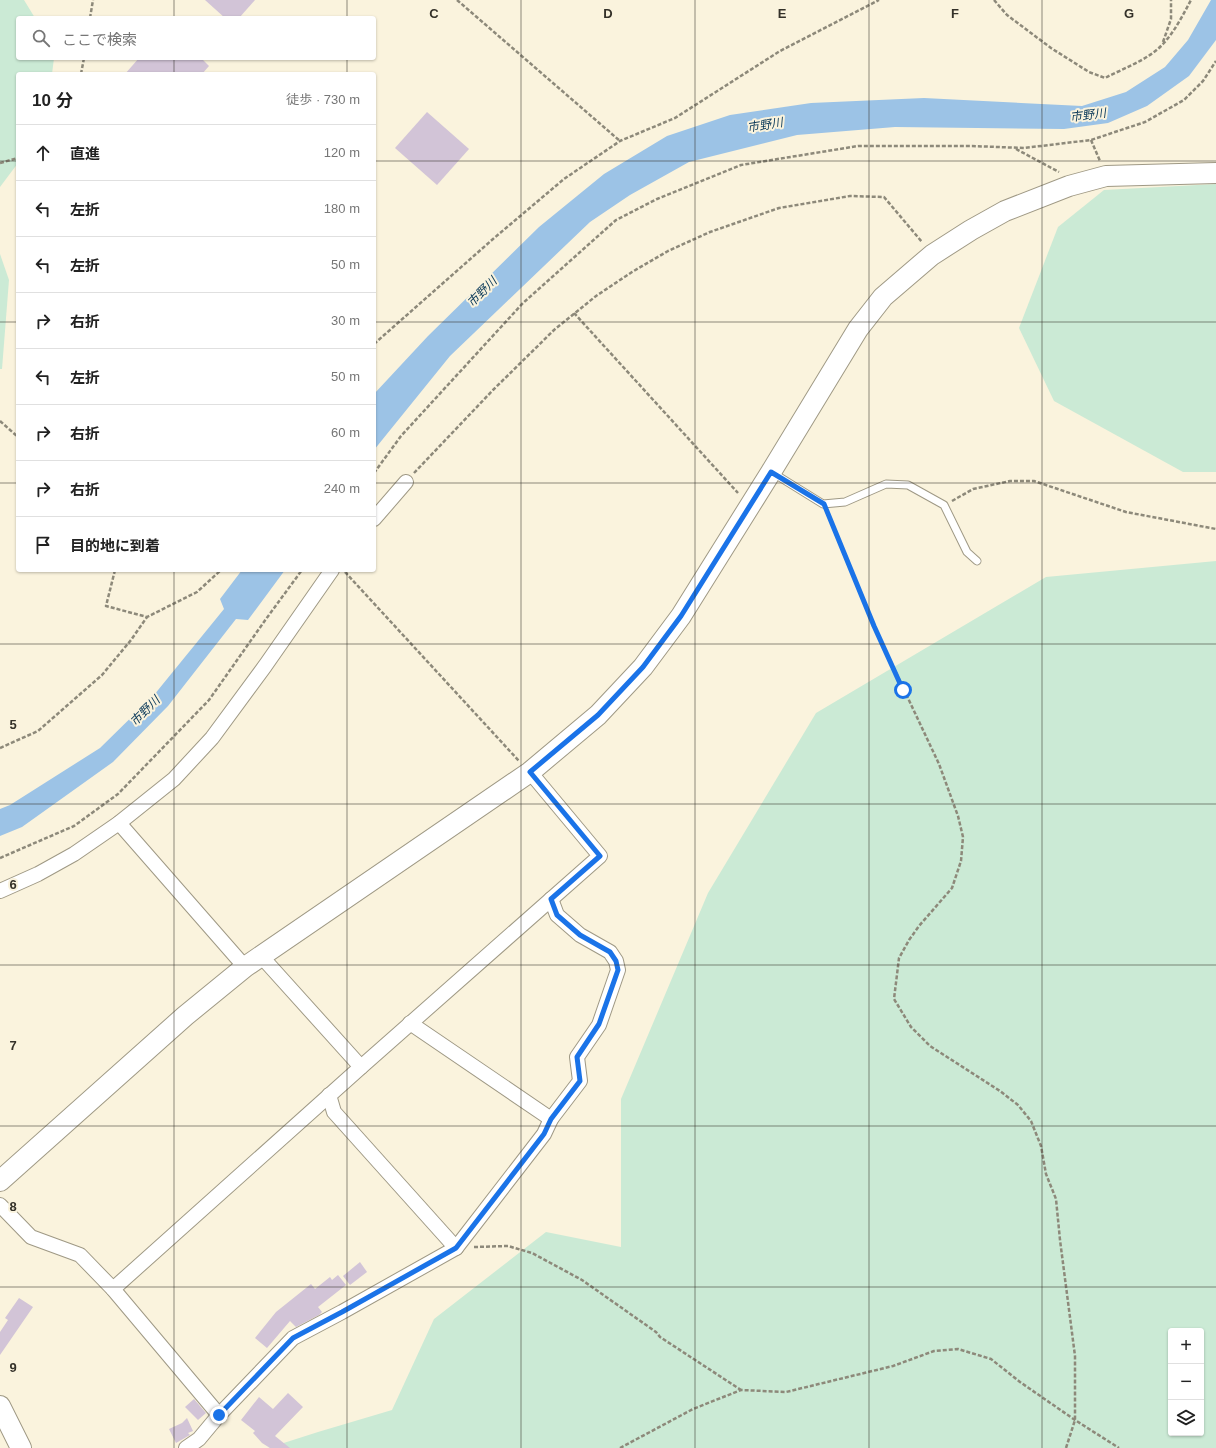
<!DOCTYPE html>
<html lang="ja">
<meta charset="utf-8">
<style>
body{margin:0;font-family:Helvetica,"Noto Sans JP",sans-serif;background:#f2f2f2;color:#222}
.controls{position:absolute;right:12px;bottom:12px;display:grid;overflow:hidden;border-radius:4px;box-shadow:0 1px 3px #0004}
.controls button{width:36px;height:36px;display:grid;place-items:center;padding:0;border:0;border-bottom:1px solid #e0e0e0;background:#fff;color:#222;font:20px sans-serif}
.stop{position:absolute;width:12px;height:12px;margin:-9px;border:3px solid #1a73e8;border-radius:50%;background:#fff}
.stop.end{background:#1a73e8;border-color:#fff;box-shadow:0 1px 4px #0008}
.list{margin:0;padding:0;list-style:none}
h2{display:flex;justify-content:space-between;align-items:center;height:52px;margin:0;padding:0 16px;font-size:17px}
h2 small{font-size:13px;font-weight:400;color:#767676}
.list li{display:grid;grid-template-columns:26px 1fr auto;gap:12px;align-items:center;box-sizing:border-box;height:56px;padding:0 16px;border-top:1px solid #e0e0e0}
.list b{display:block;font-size:15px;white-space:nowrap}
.list em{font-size:13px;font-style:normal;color:#767676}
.icon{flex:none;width:22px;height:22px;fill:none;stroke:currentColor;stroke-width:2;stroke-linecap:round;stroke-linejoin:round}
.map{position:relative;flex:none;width:1216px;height:1448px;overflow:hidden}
.search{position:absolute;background:#fff;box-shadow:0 1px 3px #0004;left:16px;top:16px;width:360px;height:44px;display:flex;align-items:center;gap:10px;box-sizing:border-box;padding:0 14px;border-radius:4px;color:#767676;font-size:15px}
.panel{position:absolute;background:#fff;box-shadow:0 1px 3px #0004;left:16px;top:72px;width:360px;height:500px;border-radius:4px}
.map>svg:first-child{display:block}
</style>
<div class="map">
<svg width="1216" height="1448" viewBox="0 0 1216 1448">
<rect width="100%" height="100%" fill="#faf3dd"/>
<!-- green -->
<g fill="#cbead5" fill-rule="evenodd">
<polygon points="0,0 24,0 35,18 18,18 18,58 54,58 52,74 18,74 18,163 0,187"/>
<polygon points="1216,184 1216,472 1183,472 1054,401 1019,328 1058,227 1104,190"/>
<polygon points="0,254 9,280 2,369 0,369"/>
<path d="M1216,561V1448H268L318,1432L392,1410L434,1319L546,1232L621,1247V1099L708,893L816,713L1046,577ZM1171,1331H1201V1433H1171Z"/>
</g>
<!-- water -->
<g fill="#9cc3e6">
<polygon points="1211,0 1216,0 1216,40 1189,76 1147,106 1108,123 1064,129 895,127 797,135 689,162 630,195 590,222 450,356 374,450 374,394 428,336 539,227 604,174 667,136 730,115 811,103 924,98 1082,106 1126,92 1165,67 1188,40"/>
<polygon points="242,570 285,570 248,620 236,619 168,706 113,762 22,827 0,836 0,809 10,805 100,748 154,695 224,609 220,599"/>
</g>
<!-- building -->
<g fill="#d2c4d7">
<polygon points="205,0 255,0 239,18 225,18"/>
<polygon points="139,58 201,58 209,66 202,74 125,74"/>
<polygon points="427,112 469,149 437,185 395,148"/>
<polygon points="360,1262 367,1272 350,1285 343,1276"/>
<polygon points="338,1275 346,1285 318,1307 322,1312 319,1315 296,1327 290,1321 267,1348 255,1338 276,1312 311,1284 315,1289 330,1277 332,1280"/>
<polygon points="19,1298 33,1307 0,1355 0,1332 8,1320 5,1318"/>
<polygon points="288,1393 303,1407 275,1436 290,1448 270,1448 262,1443 253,1433 255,1431 241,1420 259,1397 273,1409"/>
<polygon points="194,1399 206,1413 198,1420 185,1407"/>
<polygon points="187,1418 193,1431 188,1433 190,1435 176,1443 169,1429 182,1423"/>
</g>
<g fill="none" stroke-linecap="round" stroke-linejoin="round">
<!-- lane casing -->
<g stroke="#9f9985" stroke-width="9">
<polyline id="lane" points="773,473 823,504 845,502 886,484 908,485 944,505 967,552 977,561"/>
</g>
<!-- street casing -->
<g stroke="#9f9985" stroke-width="16">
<g id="street">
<polyline points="374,519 406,482"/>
<polyline points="119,823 245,967"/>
<polyline points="0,891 38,874 74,854 119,823 174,779 212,738 265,666 332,570"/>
<polyline points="551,899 557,915 580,935 610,952 616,961 618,970 599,1025 577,1057 580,1081 551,1119"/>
<polyline points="261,956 361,1067"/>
<polyline points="329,1095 334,1112 456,1248"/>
<polyline points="0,1205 31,1237 80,1255 113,1289 219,1415"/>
<polyline points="113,1289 361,1067 600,856 530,772"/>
<polyline points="186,1448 199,1439 219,1415 293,1338 342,1312 456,1248 544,1134 551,1119 410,1023"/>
</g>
</g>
<!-- secondary casing -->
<g stroke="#9f9985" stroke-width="22">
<g id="secondary">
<polyline points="0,1181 185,1016 245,967 530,772 598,715 643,667 681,616 771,472 858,329 883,297 932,255 971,230 1005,211 1069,186 1106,176 1216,173"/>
<polyline points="0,1406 21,1448"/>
</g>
</g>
<!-- path -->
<g stroke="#8d897a" stroke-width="2.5" stroke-dasharray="4 2" stroke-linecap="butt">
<polyline points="457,0 620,141"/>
<path d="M994,0L1007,15L1051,48L1089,72L1105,78C1124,68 1148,60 1163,44C1175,31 1183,15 1191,0"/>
<polyline points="90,18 93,0"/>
<polyline points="1163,42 1171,19 1171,0"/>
<polyline points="81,74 84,58"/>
<polyline points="1091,140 1100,161"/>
<polyline points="1016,149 1059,172"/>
<polyline points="0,163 18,158"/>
<polyline points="574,313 738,493"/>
<polyline points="374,344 493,239 564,179 620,141 675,118 780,51 879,0"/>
<polyline points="0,421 18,437"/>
<polyline points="374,473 401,436 523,303 616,220 657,199 741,165 858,146 972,146 1024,148 1091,140 1145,122 1184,100 1203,81 1216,61"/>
<polyline points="414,473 493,390 554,330 596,296 632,272 668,251 710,232 779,208 850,196 884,197 922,242"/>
<polyline points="952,501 973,489 1010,481 1034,481 1126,512 1216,529"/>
<polyline points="827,513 874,626 939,764 958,816 963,837 961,861 952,888 919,926 909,940 899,958 894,999 911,1027 930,1046 1000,1091 1018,1105 1031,1121 1041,1146 1046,1174 1056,1199 1060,1240 1075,1356 1075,1420 1066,1448"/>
<polyline points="115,570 106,606 147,617 197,592 221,570"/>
<polyline points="345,572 519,761"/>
<polyline points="0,748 38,731 102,675 131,640 147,617"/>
<polyline points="0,858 74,826 118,794 209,700 266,619 302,570"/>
<polyline points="474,1247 508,1246 532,1253 582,1280 656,1332 660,1337 741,1390"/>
<polyline points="620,1448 693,1409 741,1390 786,1392 893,1366 934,1351 958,1349 991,1359 1020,1382 1075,1420 1119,1448"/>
</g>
<!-- lane -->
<use href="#lane" stroke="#fff" stroke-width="7"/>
<!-- street -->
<use href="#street" stroke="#fff" stroke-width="14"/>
<!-- secondary -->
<use href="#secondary" stroke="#fff" stroke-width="20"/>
</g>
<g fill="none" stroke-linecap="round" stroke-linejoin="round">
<!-- route -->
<polyline stroke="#1a73e8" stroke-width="5" points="219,1415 293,1338 342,1312 456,1248 544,1134 551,1119 580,1081 577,1057 599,1024 618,970 616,961 610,952 580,935 557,915 551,899 600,856 530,772 598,715 643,667 681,616 771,472 824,504 874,626 903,690"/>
</g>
<!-- grid -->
<path fill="none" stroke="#343129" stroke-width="1" stroke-opacity="0.55" d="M174,0V18M347,0V18M521,0V1448M695,0V1448M869,0V1448M1042,0V1448M174,58V74M347,58V74M0,161H18M374,161H1216M0,322H18M374,322H1216M0,483H18M374,483H1216M174,570V1448M347,570V1448M0,644H1216M0,804H1216M0,965H1216M0,1126H1216M0,1287H1216"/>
<g text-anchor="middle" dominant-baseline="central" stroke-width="4" stroke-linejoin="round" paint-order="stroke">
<!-- water labels -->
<g font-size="12" font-style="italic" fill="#083758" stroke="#faf3dd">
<text transform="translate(1088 115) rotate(-7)">市野川</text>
<text transform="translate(765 125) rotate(-9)">市野川</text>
<text transform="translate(482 292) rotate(-45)">市野川</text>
<text transform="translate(145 711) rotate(-45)">市野川</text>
</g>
</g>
<g font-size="13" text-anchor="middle" font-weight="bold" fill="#343129" stroke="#faf3dd" stroke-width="4" stroke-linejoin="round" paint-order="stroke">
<text x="434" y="18">C</text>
<text x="608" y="18">D</text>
<text x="782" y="18">E</text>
<text x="955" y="18">F</text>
<text x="1129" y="18">G</text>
<text x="13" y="729">5</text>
<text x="13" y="889">6</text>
<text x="13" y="1050">7</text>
<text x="13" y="1211">8</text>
<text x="13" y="1372">9</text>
</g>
</svg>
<div class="controls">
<button>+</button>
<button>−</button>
<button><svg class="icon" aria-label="layers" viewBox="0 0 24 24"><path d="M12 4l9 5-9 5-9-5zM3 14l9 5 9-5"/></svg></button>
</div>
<div class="stop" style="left:903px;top:690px"></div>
<div class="stop end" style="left:219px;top:1415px"></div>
<div class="search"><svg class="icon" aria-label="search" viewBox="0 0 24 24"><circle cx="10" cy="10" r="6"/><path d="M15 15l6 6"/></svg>ここで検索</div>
<section class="panel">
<h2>10 分<small>徒歩 · 730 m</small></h2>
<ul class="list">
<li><svg class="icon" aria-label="ahead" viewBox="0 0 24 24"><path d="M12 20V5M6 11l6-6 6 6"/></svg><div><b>直進</b></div><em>120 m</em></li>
<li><svg class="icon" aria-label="left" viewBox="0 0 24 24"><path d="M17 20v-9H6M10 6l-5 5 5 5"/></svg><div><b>左折</b></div><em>180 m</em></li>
<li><svg class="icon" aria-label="left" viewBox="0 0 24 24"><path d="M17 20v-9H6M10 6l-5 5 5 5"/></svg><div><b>左折</b></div><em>50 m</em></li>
<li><svg class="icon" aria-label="right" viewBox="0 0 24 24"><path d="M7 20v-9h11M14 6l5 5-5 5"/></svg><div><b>右折</b></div><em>30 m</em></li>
<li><svg class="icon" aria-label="left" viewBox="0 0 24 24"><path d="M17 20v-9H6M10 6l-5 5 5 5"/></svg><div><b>左折</b></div><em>50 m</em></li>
<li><svg class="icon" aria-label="right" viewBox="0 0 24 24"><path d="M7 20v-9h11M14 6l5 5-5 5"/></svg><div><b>右折</b></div><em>60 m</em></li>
<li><svg class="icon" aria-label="right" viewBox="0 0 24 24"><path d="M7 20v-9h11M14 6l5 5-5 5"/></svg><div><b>右折</b></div><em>240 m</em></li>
<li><svg class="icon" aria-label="arrive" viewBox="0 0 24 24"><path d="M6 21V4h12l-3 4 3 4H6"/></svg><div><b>目的地に到着</b></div></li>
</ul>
</section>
</div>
